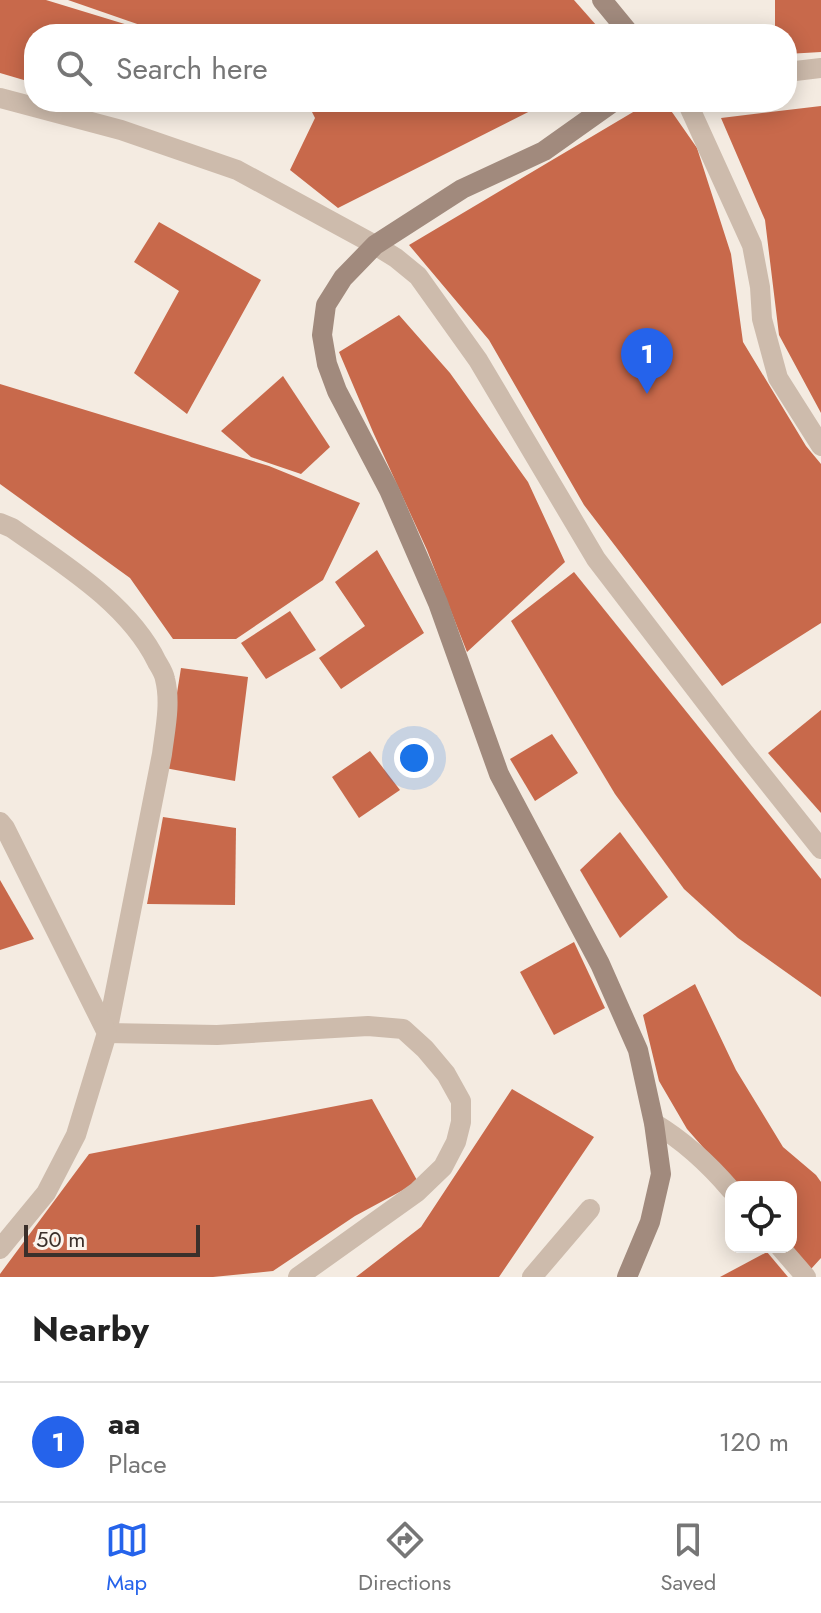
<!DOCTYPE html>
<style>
body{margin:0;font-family:Jost,sans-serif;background:#f6f6f6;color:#222}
.controls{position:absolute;right:24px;bottom:24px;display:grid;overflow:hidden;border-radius:16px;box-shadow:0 4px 20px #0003}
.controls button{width:72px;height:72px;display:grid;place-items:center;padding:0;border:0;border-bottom:2px solid #e0e0e0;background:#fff;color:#222;font:40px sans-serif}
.scale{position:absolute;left:24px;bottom:20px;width:176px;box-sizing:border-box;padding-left:8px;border:4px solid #3b302b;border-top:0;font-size:22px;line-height:28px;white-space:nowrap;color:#3b302b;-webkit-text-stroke:6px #fbf5ee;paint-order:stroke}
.you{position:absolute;left:414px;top:758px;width:28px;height:28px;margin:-20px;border:6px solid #fff;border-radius:50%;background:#1a73e8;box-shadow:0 0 0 12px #1a73e833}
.badge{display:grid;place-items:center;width:52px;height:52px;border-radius:50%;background:#2563eb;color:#fff;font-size:26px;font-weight:700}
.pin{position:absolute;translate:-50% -66px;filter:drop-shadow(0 2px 4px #0008)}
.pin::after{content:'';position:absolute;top:42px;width:28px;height:24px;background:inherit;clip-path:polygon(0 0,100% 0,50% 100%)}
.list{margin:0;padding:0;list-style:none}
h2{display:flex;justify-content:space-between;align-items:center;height:104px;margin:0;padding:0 32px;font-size:34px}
h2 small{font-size:26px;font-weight:400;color:#767676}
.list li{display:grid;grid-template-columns:52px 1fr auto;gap:24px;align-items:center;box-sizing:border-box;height:120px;padding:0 32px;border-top:2px solid #e0e0e0}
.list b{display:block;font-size:30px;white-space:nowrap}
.list p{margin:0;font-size:26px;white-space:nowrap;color:#767676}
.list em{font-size:26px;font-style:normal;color:#767676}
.icon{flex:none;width:44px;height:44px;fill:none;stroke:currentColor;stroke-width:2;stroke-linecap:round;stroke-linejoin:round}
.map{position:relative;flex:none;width:821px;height:1277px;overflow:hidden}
.search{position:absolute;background:#fff;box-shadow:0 4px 20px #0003;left:24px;right:24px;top:24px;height:88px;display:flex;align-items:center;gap:20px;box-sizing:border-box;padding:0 28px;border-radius:32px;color:#767676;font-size:30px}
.sheet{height:224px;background:#fff}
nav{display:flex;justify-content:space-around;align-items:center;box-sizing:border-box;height:112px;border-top:2px solid #e0e0e0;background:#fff;font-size:22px;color:#767676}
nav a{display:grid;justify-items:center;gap:4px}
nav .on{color:#2563eb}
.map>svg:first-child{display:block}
</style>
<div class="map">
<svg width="821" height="1277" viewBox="0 0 821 1277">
<rect width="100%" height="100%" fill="#f4ebe1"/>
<!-- building -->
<g fill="#c8694b">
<polygon points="0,0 46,0 141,29 140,34 34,34 34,83 0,73"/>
<polygon points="68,0 574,0 604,34 166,34"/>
<polygon points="775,0 821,0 821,52 787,54 787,34 775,34"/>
<polygon points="307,102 548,102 338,208 290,170 315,118"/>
<polygon points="650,102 665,102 697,148 731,254 743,342 806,446 821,464 821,623 722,686 584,505 489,340 409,245"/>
<polygon points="821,106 821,413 779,335 765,220 721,118"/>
<polygon points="159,222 261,280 187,414 134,373 179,291 134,262"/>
<polygon points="399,315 450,373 528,482 565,562 467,652 427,550 373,432 339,352"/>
<polygon points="283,376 330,447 301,474 251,457 221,431"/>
<polygon points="0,384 269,466 360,503 323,580 236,639 173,639 130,578 0,484"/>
<polygon points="377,550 424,633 341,689 319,658 365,626 335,582"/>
<polygon points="574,572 821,879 821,997 738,938 684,889 615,794 511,621"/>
<polygon points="290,611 316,650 266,679 241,643"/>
<polygon points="181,668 248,677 235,781 165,768"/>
<polygon points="821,710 821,813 768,753"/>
<polygon points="552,734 578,773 535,801 510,759"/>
<polygon points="370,751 400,790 359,818 332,777"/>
<polygon points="163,817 236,828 235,905 147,904"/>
<polygon points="620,832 668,897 620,938 580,870"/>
<polygon points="0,880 34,939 0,950"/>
<polygon points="574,942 605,1008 554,1035 520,972"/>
<polygon points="695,984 736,1070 783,1147 816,1175 821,1182 821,1258 811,1269 791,1246 791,1187 738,1187 687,1129 659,1081 643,1015"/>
<polygon points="512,1089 594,1137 499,1277 356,1277 421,1227"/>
<polygon points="372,1099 418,1182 355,1216 273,1271 213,1277 0,1277 0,1274 89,1154"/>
<polygon points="767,1252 788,1277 720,1277"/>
</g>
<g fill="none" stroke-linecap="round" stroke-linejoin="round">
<!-- street -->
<g stroke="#cdbbac" stroke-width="20">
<polyline points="787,72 821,68"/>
<polyline points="0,98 121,130 237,170 375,245 396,258 418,276 478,360 596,559 743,751 821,849"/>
<polyline points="687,102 752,245 760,287 762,319 778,378 821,446"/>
<path d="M0,523L12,528C63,564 129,604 157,662C160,667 164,673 165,679C171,703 165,730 162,754L107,1033L217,1035L368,1026L403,1029L425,1049L446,1074L461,1101V1122L456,1142L443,1167L417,1192L298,1277"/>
<polyline points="0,822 5,828 107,1033 76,1135 46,1193 0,1249"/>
<path d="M654,1123C684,1141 708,1163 731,1190"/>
<polyline points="780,1247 806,1277"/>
<polyline points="532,1277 590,1209"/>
</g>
<!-- secondary -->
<g stroke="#a18a7d" stroke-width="20">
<polyline points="602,0 630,34"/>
<polyline points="613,102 544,151 462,189 375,245 343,278 326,305 322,335 327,364 337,391 389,490 438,603 499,774 600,964 638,1050 654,1123 661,1174 650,1222 627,1277"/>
</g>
</g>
</svg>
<div class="controls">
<button><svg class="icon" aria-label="locate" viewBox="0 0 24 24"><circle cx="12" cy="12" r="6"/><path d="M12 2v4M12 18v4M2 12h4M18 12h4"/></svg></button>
</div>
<div class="scale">50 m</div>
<div class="you"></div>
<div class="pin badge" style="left:647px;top:394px">1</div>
<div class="search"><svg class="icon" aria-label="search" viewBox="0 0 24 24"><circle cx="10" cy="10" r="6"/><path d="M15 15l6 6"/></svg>Search here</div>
</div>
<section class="sheet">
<h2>Nearby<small></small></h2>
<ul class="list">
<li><span class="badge">1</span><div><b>aa</b><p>Place</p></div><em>120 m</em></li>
</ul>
</section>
<nav>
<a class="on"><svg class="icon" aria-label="map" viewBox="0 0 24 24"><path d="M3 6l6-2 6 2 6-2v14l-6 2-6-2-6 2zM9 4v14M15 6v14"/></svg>Map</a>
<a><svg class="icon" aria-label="directions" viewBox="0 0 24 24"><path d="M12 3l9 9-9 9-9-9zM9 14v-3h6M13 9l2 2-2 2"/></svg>Directions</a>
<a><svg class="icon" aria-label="saved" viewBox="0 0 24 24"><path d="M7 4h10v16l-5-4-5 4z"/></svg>Saved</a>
</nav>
